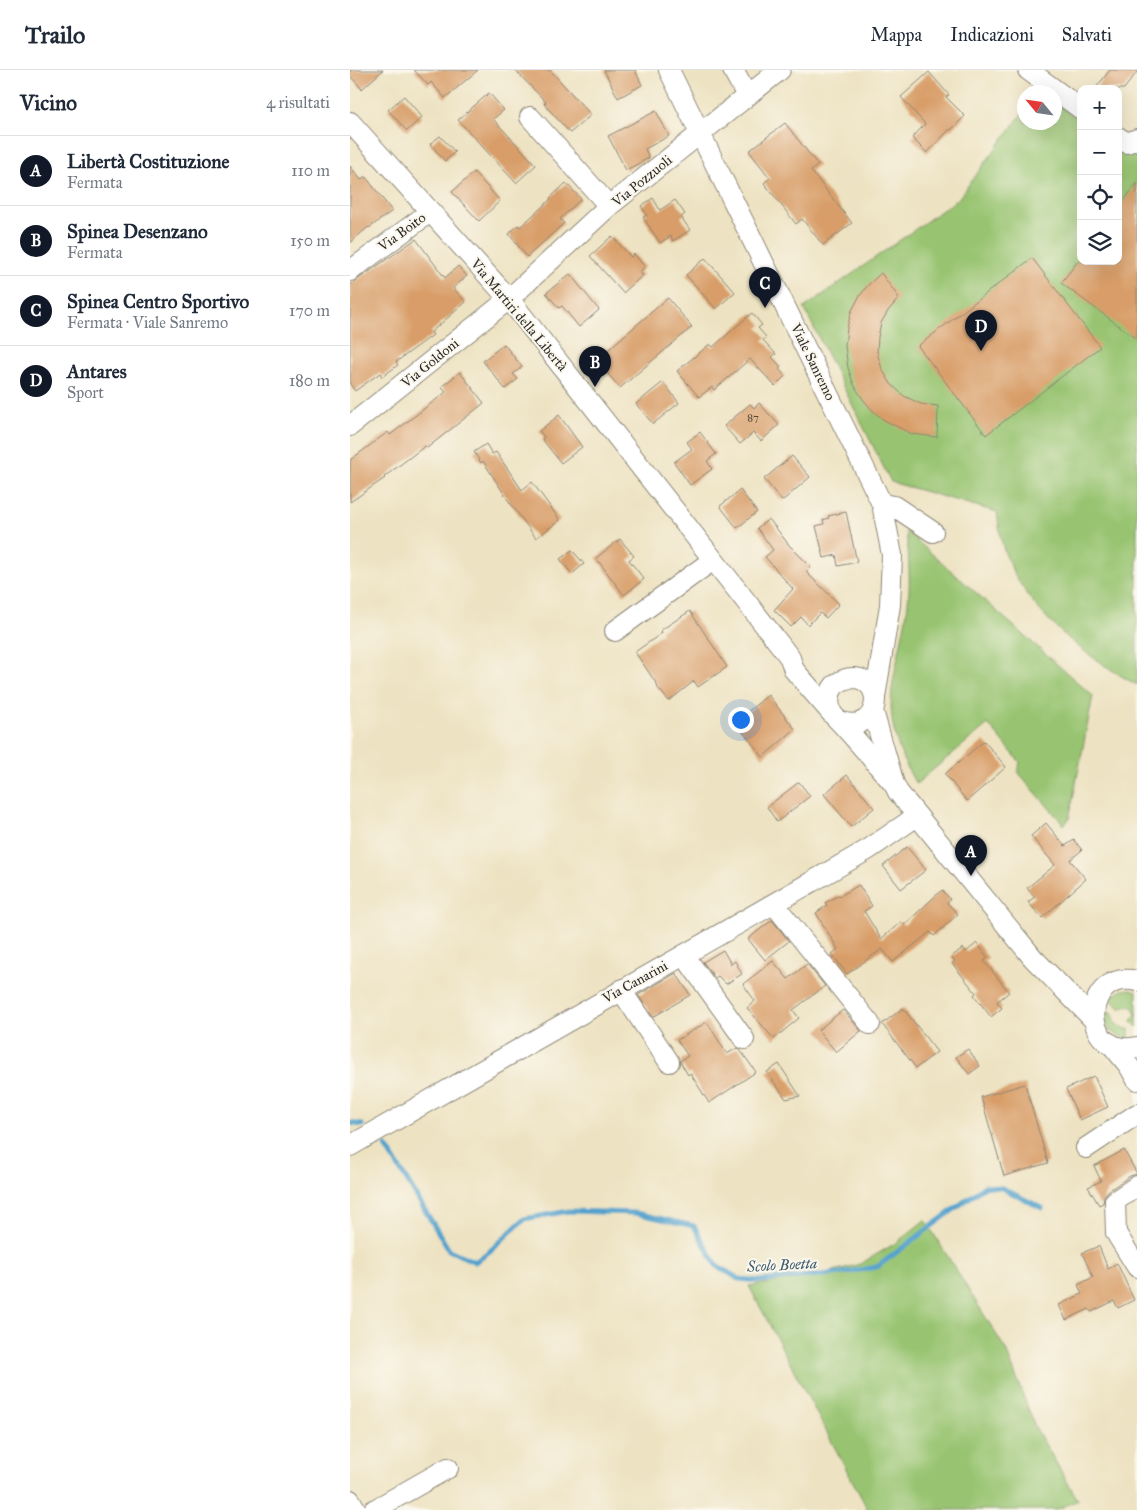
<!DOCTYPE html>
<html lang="it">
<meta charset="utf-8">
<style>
body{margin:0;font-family:"IM FELL Great Primer",serif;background:#f6f6f7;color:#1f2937}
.controls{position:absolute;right:15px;top:15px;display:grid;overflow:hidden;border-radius:10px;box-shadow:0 5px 20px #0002}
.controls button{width:45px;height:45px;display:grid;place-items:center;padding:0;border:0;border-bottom:1px solid #e0e1e3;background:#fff;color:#1f2937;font:25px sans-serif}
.compass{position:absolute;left:667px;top:15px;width:45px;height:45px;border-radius:50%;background:#fff;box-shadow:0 5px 20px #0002;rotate:299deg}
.you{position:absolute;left:390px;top:649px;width:18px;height:18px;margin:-12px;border:4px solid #fff;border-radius:50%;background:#1a73e8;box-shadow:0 0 0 8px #1a73e833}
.badge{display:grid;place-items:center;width:32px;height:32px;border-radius:50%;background:#111827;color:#fff;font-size:16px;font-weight:700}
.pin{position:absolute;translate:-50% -41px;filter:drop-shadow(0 1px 2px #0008)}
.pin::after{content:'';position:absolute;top:26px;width:18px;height:15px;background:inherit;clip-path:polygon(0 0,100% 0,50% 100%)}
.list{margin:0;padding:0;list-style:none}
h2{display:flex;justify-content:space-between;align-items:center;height:65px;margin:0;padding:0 20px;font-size:21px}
h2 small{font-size:16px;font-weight:400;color:#747a83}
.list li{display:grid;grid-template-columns:32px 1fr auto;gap:15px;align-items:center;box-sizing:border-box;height:70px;padding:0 20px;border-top:1px solid #e0e1e3}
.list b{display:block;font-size:19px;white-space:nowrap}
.list p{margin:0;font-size:16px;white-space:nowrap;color:#747a83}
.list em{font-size:16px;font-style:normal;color:#747a83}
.icon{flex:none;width:28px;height:28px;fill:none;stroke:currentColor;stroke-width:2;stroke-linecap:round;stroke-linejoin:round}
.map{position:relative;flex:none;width:787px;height:1440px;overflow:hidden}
header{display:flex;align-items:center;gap:30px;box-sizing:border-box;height:70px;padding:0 25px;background:#fff;border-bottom:1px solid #e0e1e3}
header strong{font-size:24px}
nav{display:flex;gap:28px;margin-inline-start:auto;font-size:18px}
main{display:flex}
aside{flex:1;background:#fff}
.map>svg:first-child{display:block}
</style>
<header>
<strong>Trailo</strong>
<nav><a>Mappa</a><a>Indicazioni</a><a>Salvati</a></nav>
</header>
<main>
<aside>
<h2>Vicino<small>4 risultati</small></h2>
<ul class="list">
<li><span class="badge">A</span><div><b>Libertà Costituzione</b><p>Fermata</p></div><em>110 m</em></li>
<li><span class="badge">B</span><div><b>Spinea Desenzano</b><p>Fermata</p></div><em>150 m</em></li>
<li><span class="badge">C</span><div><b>Spinea Centro Sportivo</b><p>Fermata · Viale Sanremo</p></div><em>170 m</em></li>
<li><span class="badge">D</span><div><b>Antares</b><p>Sport</p></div><em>180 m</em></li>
</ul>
</aside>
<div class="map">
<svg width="787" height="1440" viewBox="0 0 787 1440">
<rect width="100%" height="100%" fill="#fbf7ec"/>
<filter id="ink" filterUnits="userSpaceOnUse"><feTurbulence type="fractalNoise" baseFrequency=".02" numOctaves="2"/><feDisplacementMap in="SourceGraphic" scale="10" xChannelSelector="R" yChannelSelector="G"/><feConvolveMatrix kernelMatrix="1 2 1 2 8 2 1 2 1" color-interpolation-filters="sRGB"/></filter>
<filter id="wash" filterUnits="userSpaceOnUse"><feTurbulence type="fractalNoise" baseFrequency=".0096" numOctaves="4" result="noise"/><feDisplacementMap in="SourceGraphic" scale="20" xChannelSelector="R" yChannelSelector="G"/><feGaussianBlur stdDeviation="1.12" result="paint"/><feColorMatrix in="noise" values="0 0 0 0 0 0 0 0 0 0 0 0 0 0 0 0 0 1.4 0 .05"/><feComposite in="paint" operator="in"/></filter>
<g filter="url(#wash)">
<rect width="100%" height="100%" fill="#ede2c1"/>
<!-- green -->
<g fill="#98c471" stroke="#62784e">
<path d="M705,32L731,52V191H768V79L774,83L787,84V615C733,585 675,541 654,480C650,468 649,455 647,442L541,412L454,238L608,129L674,41V52H704Z"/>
<path d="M556,461L743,626L719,749L714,755L668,702L670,692L638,654L566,714C549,685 538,654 542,620C546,587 557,556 559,522C560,502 558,482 556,461Z"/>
<polygon points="779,919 787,921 787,957 782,951 786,944 783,937 775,936 771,939 759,928 772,920"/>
<path d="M753,942L762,943C763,953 769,959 779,959V968C763,967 755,958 753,942Z"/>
<polygon points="575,1150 656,1280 685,1357 728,1430 706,1440 518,1440 399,1216 461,1207 510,1194 546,1173"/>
</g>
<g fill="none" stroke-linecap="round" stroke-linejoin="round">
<!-- stream -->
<g stroke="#53a2cd" stroke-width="5">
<polyline points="0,1053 12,1055"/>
<polyline points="36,1076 99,1180 125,1192 141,1180 174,1149 219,1141 285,1143 344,1156 366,1195 389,1209 409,1211 492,1203 527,1197 635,1116 652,1118 692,1138"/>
</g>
</g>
<g id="blocks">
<!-- building -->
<g fill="#d89d67">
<polygon points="0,0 33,0 12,19 0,6"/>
<polygon points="64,0 128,0 95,28 81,12 78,15"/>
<polygon points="165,0 200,0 241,45 220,63 194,34 196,32"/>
<polygon points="254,0 285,0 292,15 268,28"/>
<polygon points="760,0 787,0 787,2 774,19 745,19"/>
<polygon points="579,2 599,25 596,27 615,46 601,60 600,59 577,83 562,68 575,54 551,27"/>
<polygon points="139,23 154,40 143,49 186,95 166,113 108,50"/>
<polygon points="54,26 72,47 57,61 38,40"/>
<polygon points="306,41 319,66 295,79 299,88 276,100 258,66"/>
<polygon points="435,53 468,95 461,101 502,153 473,175 452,149 446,154 414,113 420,108 399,81"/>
<polygon points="90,66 105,82 95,91 80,74"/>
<polygon points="0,96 11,110 15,106 42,141 19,158 18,157 0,173"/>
<polygon points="124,102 150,131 129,151 102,122"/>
<polygon points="216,113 231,129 210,149 214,153 177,187 159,164 168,155 170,157 201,129 200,128"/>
<polygon points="787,113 787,269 711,213 728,191 768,191 768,139"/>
<polygon points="303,128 310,140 325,130 335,144 331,147 340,160 323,171 321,166 310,173 293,147 297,145 291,136"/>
<polygon points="262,166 281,187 284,184 295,197 289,202 293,205 273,223 240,186"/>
<polygon points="66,169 95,208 108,196 117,206 103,218 116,232 81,262 83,265 46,292 48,295 32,307 30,303 5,321 0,314 0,215"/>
<polygon points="355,188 385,222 366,239 336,205"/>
<polygon points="682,188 750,277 636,365 568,276"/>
<polygon points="531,203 549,228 538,241 531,253 528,267 527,282 532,299 541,314 554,326 571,334 588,336 587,367 562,364 534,350 523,341 512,328 504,315 498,298 495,276 497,258 501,242 509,227 518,215"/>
<polygon points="220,204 249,240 229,257 212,236 209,238 196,223"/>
<polygon points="318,228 342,257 270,318 246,290"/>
<polygon points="402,243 412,255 408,258 416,267 413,270 426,284 422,287 431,297 429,299 435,306 425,316 400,289 364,320 362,317 349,327 327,301 360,274 363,277"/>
<polygon points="154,274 172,297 163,304 168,309 155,319 133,291"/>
<polygon points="110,302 134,333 77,378 75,376 34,407 35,408 0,432 0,390 38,362 40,365 96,322 91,317"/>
<polygon points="313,312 329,333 303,354 286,334"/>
<polygon points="409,333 429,355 411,371 403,363 390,374 374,356 400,334 404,338"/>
<polygon points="209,345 232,377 211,393 192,369 194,367 189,361"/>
<polygon points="350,362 366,384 357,391 362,399 340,415 324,392 342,379 337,372"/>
<polygon points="136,374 142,384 146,382 172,420 182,412 210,450 186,468 158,430 133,391 131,393 124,382"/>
<polygon points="442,386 460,407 432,431 414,409"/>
<polygon points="390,420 407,442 387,458 370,436"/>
<polygon points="496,442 507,492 488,496 486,485 474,488 466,456 474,454 473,450 479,448 478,446"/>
<polygon points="419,449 439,475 461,497 456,502 489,534 476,548 470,543 458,555 451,547 441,557 424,540 443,519 415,487 423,480 407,458"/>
<polygon points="270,469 284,486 279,490 294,509 274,525 246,488"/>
<polygon points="222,480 234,494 222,504 210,489"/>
<polygon points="340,541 377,597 348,617 344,611 319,631 307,617 308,616 285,582 312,563 311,560"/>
<polygon points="418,625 445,659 413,687 385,652"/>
<polygon points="634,671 656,697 617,731 595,704"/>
<polygon points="497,705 524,738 501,757 474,724"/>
<polygon points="449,712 460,726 427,752 417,737"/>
<polygon points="696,753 715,776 724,770 732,780 720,790 736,809 692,848 678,832 685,827 677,818 705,795 681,766"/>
<polygon points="557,777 576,800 551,819 533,796"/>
<polygon points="509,815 522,836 514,841 531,869 551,852 554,855 592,820 600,829 597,833 608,844 584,866 580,862 543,892 532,879 497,904 482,884 488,879 466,843 477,835 475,833 489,825 490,826"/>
<polygon points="422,850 439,871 415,890 398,869"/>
<polygon points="627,873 638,888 634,891 659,922 647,932 652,938 641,947 624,925 626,923 602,893 605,891 601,887 613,878 616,882"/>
<polygon points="373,880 381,894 385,891 392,904 376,914 368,906 365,908 353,892"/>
<polygon points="423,891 438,909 457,894 475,916 443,940 449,948 424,969 397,938 405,931 393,914"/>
<polygon points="326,903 340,925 303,947 288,925"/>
<polygon points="553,938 587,982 566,998 532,954"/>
<polygon points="493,940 511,961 486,982 468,960"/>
<polygon points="357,952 377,984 387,978 390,980 406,1002 359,1033 340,1003 338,1005 331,993 331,990 338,986 327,970"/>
<polygon points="618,979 630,996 619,1004 606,987"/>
<polygon points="429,994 450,1026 436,1029 417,1002"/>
<polygon points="744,1006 758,1037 730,1050 716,1019"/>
<polygon points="675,1014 698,1093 654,1106 631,1027"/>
<polygon points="774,1080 787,1104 780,1106 758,1121 754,1126 753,1133 749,1135 738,1117 751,1111 744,1096"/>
<polygon points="749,1176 758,1199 767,1193 784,1230 768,1238 764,1231 741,1242 739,1239 716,1250 709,1235 732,1224 728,1215 743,1207 732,1183"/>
</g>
</g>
</g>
<g filter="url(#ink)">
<use href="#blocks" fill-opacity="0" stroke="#8c8676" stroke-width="1"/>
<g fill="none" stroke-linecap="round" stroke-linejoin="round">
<!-- minor casing -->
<g stroke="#8c8676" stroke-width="22">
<g id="minor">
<polyline points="319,0 532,434 542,485 540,535 525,627"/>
<polyline points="383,0 397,26"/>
<polyline points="678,0 731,39"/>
<polyline points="180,47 259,136"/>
<path d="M0,52L159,229L431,576L440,588L444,600L484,646C505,667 524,692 544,714"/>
<polyline points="768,67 777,73 787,69"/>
<polyline points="0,201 80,142"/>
<polyline points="0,356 159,229 259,136 430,0"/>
<polyline points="532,434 544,436 583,462"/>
<polyline points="265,561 363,490"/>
<path d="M481,641C478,632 478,623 485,615C490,611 496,608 503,608C537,609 530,664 492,652"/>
<polyline points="523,641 544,714 548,722 683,888 744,950"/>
<polyline points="424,834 520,954"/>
<polyline points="334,885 394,969"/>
<path d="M787,911C731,899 729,989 787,977"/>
<polyline points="271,920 319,992"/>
<polyline points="761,974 779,996 787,1010"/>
<polyline points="0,1076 519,779 567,746"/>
<polyline points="736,1078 787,1044"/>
<polyline points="787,1116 765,1131 766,1163 787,1197"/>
<polyline points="0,1430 6,1440"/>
<polyline points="24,1440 98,1398"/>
</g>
</g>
<!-- minor -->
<use href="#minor" stroke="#fff" stroke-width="20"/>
</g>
</g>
<g text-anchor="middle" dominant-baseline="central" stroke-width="4" stroke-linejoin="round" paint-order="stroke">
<!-- number labels -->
<g font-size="11" fill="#56483a">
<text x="403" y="347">87</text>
</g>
<!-- street labels -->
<g font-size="14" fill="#2b2b2b" stroke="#fbf7ec">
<text transform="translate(292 111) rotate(-39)">Via Pozzuoli</text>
<text transform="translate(52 162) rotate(-36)">Via Boito</text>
<text transform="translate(169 245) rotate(50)">Via Martiri della Libertà</text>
<text transform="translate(463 292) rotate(64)">Viale Sanremo</text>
<text transform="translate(80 293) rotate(-39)">Via Goldoni</text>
<text transform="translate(285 912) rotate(-29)">Via Canarini</text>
</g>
<!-- water labels -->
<g font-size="15" font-style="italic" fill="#3b5b6c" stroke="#fbf7ec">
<text transform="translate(432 1195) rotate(-3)">Scolo Boetta</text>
</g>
</g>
</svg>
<div class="controls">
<button>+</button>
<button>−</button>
<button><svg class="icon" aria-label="locate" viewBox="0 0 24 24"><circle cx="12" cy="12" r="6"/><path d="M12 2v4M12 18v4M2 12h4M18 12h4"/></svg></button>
<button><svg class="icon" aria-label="layers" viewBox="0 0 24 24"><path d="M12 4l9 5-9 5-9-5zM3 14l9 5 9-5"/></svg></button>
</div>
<svg class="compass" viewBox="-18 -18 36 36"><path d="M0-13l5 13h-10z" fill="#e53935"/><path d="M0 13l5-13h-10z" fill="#747a83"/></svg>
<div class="you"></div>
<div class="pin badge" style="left:621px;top:806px">A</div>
<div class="pin badge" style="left:245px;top:317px">B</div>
<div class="pin badge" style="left:415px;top:238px">C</div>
<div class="pin badge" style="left:631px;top:281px">D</div>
</div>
</main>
